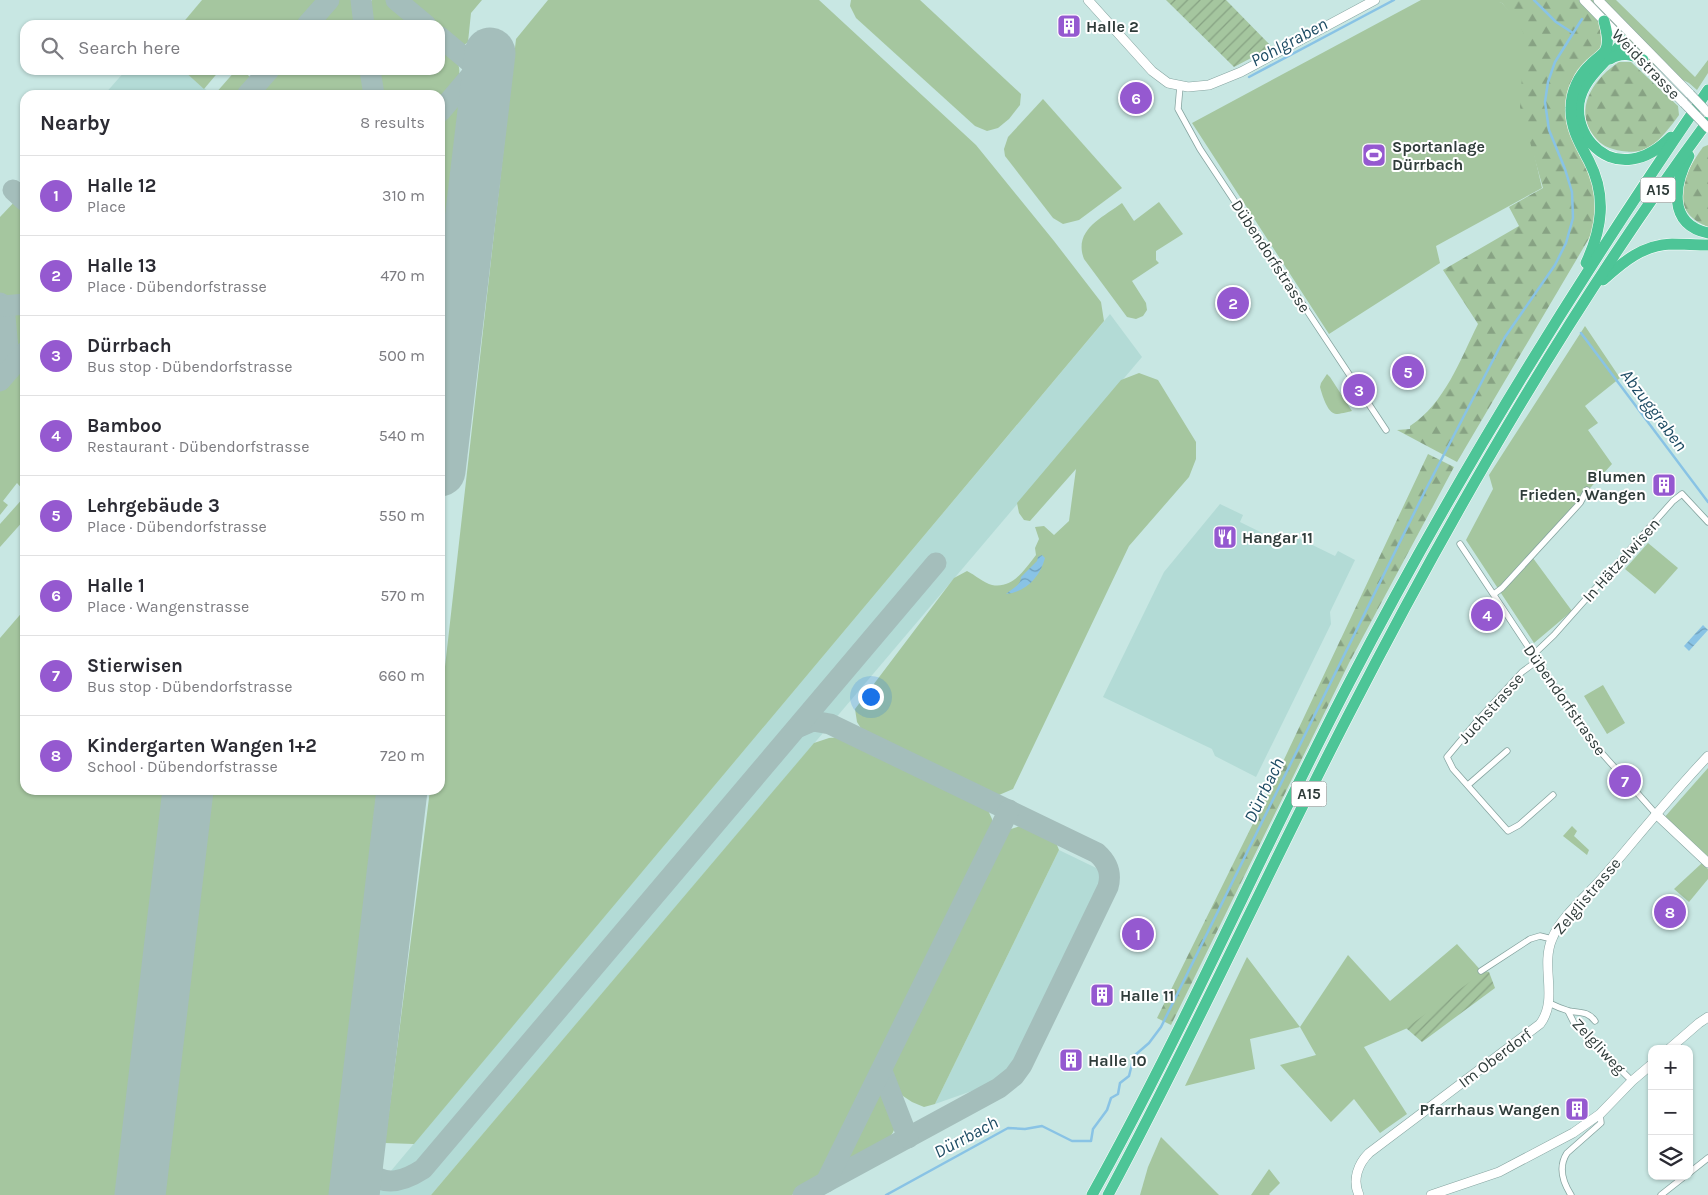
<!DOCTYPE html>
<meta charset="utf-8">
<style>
body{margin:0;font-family:Karla,sans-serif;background:#f2f2f3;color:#2b2b33}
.controls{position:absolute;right:15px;bottom:15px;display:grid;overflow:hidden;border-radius:10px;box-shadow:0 1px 4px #0004}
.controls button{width:45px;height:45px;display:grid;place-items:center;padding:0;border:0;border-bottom:1px solid #e1e1e2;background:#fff;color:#2b2b33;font:25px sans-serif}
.you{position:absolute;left:870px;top:696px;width:18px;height:18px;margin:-12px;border:4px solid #fff;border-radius:50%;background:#1a73e8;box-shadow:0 0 0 8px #1a73e833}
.badge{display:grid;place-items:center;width:32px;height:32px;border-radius:50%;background:#9559d0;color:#fff;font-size:16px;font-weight:700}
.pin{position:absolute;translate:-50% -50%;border:2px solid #fff;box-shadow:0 1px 5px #0006}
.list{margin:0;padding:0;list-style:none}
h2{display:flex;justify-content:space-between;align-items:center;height:65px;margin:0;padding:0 20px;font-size:21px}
h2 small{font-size:16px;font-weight:400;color:#7c7c81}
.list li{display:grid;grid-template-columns:32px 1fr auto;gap:15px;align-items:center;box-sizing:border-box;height:80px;padding:0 20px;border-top:1px solid #e1e1e2}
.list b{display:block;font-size:19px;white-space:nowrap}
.list p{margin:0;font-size:16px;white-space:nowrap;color:#7c7c81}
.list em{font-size:16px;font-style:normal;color:#7c7c81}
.icon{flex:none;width:28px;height:28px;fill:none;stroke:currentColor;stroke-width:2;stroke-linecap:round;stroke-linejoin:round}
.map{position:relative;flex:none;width:1708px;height:1195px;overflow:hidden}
.search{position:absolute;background:#fff;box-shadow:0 1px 4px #0004;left:20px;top:20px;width:425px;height:55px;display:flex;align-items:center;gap:12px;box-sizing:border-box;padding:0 18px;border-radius:15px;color:#7c7c81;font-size:19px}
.panel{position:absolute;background:#fff;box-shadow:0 1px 4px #0004;left:20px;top:90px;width:425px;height:705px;border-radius:15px}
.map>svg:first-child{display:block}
</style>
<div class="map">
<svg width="1708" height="1195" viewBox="0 0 1708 1195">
<defs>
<pattern id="forest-firs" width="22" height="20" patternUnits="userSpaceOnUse" patternTransform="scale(1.25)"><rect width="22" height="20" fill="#a5c69f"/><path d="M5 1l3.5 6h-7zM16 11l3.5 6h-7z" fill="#87a283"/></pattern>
<pattern id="garden-furrows" width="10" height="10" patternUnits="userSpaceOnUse" patternTransform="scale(1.25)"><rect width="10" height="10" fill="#a5c69f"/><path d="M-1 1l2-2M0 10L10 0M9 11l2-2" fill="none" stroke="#87a283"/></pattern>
<pattern id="water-waves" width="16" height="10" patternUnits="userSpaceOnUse" patternTransform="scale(1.25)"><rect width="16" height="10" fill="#89c3e5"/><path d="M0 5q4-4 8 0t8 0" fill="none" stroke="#70a0bb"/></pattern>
</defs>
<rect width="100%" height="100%" fill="#c8e7e3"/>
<!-- built -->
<g fill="#b3dbd6">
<polygon points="126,70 183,70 212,95 104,95"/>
<polygon points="1110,314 1142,357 431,1195 378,1195 380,1184"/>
<polygon points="1220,504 1243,515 1240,522 1289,546 1294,536 1335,556 1338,551 1355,560 1330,612 1331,624 1256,777 1215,756 1212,749 1103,697 1164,572"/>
<polygon points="1059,850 1119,879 1026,1072 935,1104"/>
</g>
<!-- green -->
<g fill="#a5c69f">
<polygon points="202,0 318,0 298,25 181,25"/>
<polygon points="336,0 355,0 358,3 360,25 315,25"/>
<polygon points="372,0 388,0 417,25 371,25 369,5"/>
<polygon points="408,0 482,0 471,13 468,42 463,46 440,27 440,25 437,25"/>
<polygon points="548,0 819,0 976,145 1054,241 1101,302 1104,321 414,1144 385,1143 430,790 440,790 440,711 516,39"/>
<polygon points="851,0 920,0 1021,94 1020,105 1009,119 998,128 987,131 975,126 856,18 850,6"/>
<polygon points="1421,0 1494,0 1502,3 1522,25 1530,45 1524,110 1542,188 1436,246 1440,263 1329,334 1192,123"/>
<polygon points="1584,0 1616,0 1695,77 1708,60 1708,73 1697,90 1689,83 1643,60"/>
<path d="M440,44C444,48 452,53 455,58C467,76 452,90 440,103V95H380L375,70H440Z"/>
<polygon points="183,70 220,70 204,89"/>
<polygon points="236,70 242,70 250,77 249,79 251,80 238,95 216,95 215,94"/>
<polygon points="277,70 365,70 368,95 255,95"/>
<polygon points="1043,99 1122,188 1079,220 1063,224 1053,218 1005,156 1004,149 1008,137"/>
<polygon points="460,102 445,252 440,254 440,121 455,103"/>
<polygon points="18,198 25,204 25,343 0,372 0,217"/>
<path d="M1159,202L1183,234L1156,251V260L1159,263L1132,281L1146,303L1147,310L1143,316L1136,319L1127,317L1084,259C1073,230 1102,218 1122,203L1134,221Z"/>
<polygon points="1585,326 1620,378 1585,406 1598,423 1588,430 1612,464 1530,554 1572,611 1534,643 1466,540 1493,489 1489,475"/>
<polygon points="25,361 25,492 17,483 3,501 8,505 0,515 0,390"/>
<path d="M1139,373L1158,380L1196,442V459L1189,477L1129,546L1013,789L999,795L981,791L866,736L857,722L855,709L954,578L967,571C975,575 984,583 992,585C1013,589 1025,569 1036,555L1035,548L1039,539L1035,527L1044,526L1054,535L1069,521L1076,469L1030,521L1024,520L1019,513L1017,503L1121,380Z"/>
<path d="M1327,374L1330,377L1352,411C1347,412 1340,414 1336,414C1327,413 1322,394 1320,387L1321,383Z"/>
<polygon points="25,496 25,519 0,547 0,524"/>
<polygon points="1648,543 1678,568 1655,594 1625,569"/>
<polygon points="25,609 25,790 377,790 330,1195 0,1195 0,638"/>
<polygon points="1603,685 1625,723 1607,734 1584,696"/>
<polygon points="843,737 986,806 992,819 992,831 843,1137 817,1178 792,1195 431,1195 814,743 829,738"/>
<polygon points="1708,768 1708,857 1663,819"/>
<polygon points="1023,825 1055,840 1059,850 935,1104 924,1107 912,1102 900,1094 893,1082 892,1064 998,841 1008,830"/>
<polygon points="1572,826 1577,831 1574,836 1589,850 1587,855 1563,836"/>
<polygon points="1702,863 1708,869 1708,879 1689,902 1674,889"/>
<polygon points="1457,944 1485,975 1419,1023 1364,1047 1407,1114 1380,1133 1354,1099 1331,1122 1280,1065 1316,1055 1300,1027 1250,1039 1255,1069 1185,1086 1247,957 1300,1027 1348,955 1390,1001"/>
<path d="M882,1087C886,1098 893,1110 895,1121C899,1143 856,1159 841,1168Z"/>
<polygon points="1161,1137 1219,1195 1140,1195 1148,1167"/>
<polygon points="1269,1169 1280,1183 1269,1194 1270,1195 1251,1195"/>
</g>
<!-- forest -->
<g fill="url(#forest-firs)">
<path d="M1486,0H1584L1604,21L1607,44L1574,88L1593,171L1601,218L1457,462L1397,430L1410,429V426C1445,403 1460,360 1478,324L1443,270L1519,226L1509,207L1543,188L1520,107L1522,76L1528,43L1520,26L1502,3Z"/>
<path d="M1619,62H1631L1678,106L1679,115C1671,126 1657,145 1644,150C1633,153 1623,152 1613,149C1602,146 1596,140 1590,130C1576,104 1596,77 1619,62Z"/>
<path d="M1708,145V227C1666,210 1683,175 1703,147Z"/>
<polygon points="1428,454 1454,467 1349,663 1171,1025 1157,1018 1272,785"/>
</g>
<!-- garden -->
<g fill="url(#garden-furrows)">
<polygon points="1166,0 1226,0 1272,47 1234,67"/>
<polygon points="1485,971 1489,972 1495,988 1422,1042 1406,1028"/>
</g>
<!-- water -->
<g fill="url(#water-waves)">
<path d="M1042,555L1045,558C1040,577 1026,592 1006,594C1011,589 1021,586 1021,577L1037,561L1038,557Z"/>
<polygon points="1703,625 1708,630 1689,651 1684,646"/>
</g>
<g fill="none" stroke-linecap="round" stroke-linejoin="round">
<!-- stream -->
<g stroke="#89c3e5" stroke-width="2.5">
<polyline points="1534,0 1556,22 1573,33"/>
<polyline points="1249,77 1394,0"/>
<polyline points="1581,333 1708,502"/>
<polyline points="886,1195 1008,1128 1025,1129 1042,1126 1072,1141 1091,1141 1093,1129 1107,1110 1111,1098 1118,1094 1120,1083 1129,1076 1134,1056 1149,1043 1161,1027 1425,491 1505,337 1555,265 1566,243 1573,218 1572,192 1565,169 1549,130 1545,102 1548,82 1555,62 1582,19"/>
</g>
<!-- taxiway -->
<g stroke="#a4bebb" stroke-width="21">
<polyline points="361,0 364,25"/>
<polyline points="396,0 426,25"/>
<polyline points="307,25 329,0"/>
<polyline points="440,37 477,68"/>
<polyline points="370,70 374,95"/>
<polyline points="247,95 269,70"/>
<polyline points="440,112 490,53"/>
<polyline points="13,190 25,201"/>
<polyline points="440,278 454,309 457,330"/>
<polyline points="0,303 4,306 10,369"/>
<polyline points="4,306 25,304"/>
<polyline points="0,381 25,352"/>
<path d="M797,728L813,721L830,724L1097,853C1108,863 1112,873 1108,887L1022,1065L1014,1076L999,1088L826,1182"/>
<polyline points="882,1071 908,1138"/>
<path d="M364,1123C363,1134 359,1148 361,1159C361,1164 365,1169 369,1172C386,1188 406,1180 423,1169L936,563"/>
<polyline points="803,1195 826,1182 1009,810"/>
</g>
<!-- runway -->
<g stroke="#a4bebb" stroke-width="51">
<polyline points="440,471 490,53"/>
<polyline points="140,1195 188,790"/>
<polyline points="354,1195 402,790"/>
</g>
<!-- street casing -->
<g stroke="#86a4a0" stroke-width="7">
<g id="street">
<polyline points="1180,86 1178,109 1200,149 1386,430"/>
<polyline points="1460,544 1584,731 1599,750 1656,814"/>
<polyline points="1494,594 1502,588 1580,503 1587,490"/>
<polyline points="1533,655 1554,635 1673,501 1682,494 1708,522"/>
<polyline points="1537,661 1522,672 1478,720 1447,757 1453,769 1508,831 1519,825 1553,795"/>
<polyline points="1468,785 1507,751"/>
<polyline points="1481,971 1530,939 1540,936 1552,939"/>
<path d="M1549,1003C1555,1006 1562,1009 1569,1011C1580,1013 1588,1011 1595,1021"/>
<polyline points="1568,1011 1575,1025 1632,1081"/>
<polyline points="1689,1173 1708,1158"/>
<path d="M1571,1195C1562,1181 1558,1167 1567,1153L1601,1123L1600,1114"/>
<polyline points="1661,1195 1685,1176"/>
</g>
</g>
<!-- secondary casing -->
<g stroke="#86a4a0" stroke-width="10">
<g id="secondary">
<polyline points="1088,0 1152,71 1168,83 1188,87 1209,85 1241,72 1375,0"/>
<polyline points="1584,0 1684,103"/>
<polyline points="1598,0 1690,94"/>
<polyline points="1656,814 1708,863"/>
<polyline points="1669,1049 1699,1023 1708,1017"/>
<path d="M1359,1195C1352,1180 1358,1164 1369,1153L1540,1024C1559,999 1540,967 1552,939C1561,916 1589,894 1605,875C1639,835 1672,794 1708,756"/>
<polyline points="1431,1195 1499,1172 1573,1133 1600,1114 1632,1081 1652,1064"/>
</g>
</g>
<!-- highway casing -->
<g stroke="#fff" stroke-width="12">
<g id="highway">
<path d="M1622,40C1620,48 1614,52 1608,58C1596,71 1582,84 1579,103C1575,133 1600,164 1632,159C1648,157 1660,148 1671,137"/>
<path d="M1610,59C1622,52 1631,54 1643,60"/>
<path d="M1689,156C1674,184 1667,224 1708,233"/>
<path d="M1586,263C1602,229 1607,196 1589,161C1580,144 1570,127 1571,108C1571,91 1579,75 1591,64C1595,60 1602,55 1605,51C1610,42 1606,30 1604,21"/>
<path d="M1603,280C1624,261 1643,245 1672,244C1684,244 1696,245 1708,245"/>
<path d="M1092,1195C1185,1028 1261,852 1349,683C1456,477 1577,281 1708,90"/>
<path d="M1108,1195C1193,1037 1267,873 1349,714C1455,508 1571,307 1708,121"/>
</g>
</g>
<!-- street -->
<use href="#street" stroke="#fff" stroke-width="5.5"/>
<!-- secondary -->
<use href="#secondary" stroke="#fff" stroke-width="9"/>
<!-- highway -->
<use href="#highway" stroke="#4dc597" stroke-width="11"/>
<!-- secondary-bridge casing -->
<g stroke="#86a4a0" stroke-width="10" stroke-linecap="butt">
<g id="secondary-bridge">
<polyline points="1690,94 1708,113"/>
<polyline points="1684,103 1708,128"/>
</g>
</g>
<!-- secondary-bridge -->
<use href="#secondary-bridge" stroke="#fff" stroke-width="9"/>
</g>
<!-- icons -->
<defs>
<g id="building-square" transform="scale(1.25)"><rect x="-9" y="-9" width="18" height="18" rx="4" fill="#9559d0" stroke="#fff"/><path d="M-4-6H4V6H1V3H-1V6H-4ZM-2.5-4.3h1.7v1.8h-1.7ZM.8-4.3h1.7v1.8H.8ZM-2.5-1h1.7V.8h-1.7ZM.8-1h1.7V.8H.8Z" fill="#fff"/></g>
<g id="stadium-square" transform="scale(1.25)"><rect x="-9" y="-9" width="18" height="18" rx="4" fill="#9559d0" stroke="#fff"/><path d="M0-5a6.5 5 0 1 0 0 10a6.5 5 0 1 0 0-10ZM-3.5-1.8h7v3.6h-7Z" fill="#fff"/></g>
<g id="restaurant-square" transform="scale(1.25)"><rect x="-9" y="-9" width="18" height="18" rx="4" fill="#9559d0" stroke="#fff"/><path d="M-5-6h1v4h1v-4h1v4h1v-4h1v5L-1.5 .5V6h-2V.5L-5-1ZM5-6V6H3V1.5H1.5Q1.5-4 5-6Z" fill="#fff"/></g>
</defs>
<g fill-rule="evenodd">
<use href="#building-square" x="1069" y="26"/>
<use href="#stadium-square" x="1374" y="155"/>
<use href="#building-square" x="1664" y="485"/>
<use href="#restaurant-square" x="1225" y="537"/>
<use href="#building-square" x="1102" y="995"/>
<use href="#building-square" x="1071" y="1060"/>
<use href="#building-square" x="1577" y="1109"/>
</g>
<g text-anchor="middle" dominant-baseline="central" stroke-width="4" stroke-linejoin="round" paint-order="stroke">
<!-- shield labels -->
<g fill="#fff" stroke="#6d7675" stroke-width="1">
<rect x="1640.5" y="177.5" width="35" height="25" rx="4"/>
<rect x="1291.5" y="781.5" width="35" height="25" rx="4"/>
</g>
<g font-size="15" font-weight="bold" fill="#2f3c3a">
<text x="1658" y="190">A15</text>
<text x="1309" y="794">A15</text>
</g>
<!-- poi labels -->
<g font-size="16" font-weight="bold" fill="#2f3c3a" stroke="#fff" text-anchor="start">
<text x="1086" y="26">Halle 2</text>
<text x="1392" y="146">Sportanlage<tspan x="1392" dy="18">Dürrbach</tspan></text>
<text x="1646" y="476" text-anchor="end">Blumen<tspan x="1646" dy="18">Frieden, Wangen</tspan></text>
<text x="1242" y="537">Hangar 11</text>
<text x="1120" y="995">Halle 11</text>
<text x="1088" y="1060">Halle 10</text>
<text x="1560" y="1109" text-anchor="end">Pfarrhaus Wangen</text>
</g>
<!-- street labels -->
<g font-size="16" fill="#2f3c3a" stroke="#fff">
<text transform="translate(1646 64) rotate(46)">Weidstrasse</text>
<text transform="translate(1271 256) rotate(57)">Dübendorfstrasse</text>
<text transform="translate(1621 560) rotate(-48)">In Hätzelwisen</text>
<text transform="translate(1565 700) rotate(55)">Dübendorfstrasse</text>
<text transform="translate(1491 708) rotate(-48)">Juchstrasse</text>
<text transform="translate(1587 896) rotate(-50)">Zelglistrasse</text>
<text transform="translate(1599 1046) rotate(47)">Zelgliweg</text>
<text transform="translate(1495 1058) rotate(-37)">Im Oberdorf</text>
</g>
<!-- water labels -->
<g font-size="18" font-style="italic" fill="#1e4c64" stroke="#fff">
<text transform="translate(1289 42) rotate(-28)">Pohlgraben</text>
<text transform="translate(1654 410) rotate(53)">Abzuggraben</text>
<text transform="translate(1264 790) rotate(-64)">Dürrbach</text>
<text transform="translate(966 1137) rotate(-28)">Dürrbach</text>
</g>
</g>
</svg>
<div class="controls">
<button>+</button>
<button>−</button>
<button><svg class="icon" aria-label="layers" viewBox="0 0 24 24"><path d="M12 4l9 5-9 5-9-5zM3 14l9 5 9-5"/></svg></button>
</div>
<div class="you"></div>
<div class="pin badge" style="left:1138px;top:934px">1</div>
<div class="pin badge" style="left:1233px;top:303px">2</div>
<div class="pin badge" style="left:1359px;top:390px">3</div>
<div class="pin badge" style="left:1487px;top:615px">4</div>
<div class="pin badge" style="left:1408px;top:372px">5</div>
<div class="pin badge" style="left:1136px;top:98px">6</div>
<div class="pin badge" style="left:1625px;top:781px">7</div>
<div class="pin badge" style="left:1670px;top:912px">8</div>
<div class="search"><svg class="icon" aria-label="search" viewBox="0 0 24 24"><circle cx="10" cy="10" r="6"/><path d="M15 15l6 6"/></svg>Search here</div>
<section class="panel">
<h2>Nearby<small>8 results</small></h2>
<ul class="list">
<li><span class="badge">1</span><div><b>Halle 12</b><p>Place</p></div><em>310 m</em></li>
<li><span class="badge">2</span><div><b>Halle 13</b><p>Place · Dübendorfstrasse</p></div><em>470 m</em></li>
<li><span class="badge">3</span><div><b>Dürrbach</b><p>Bus stop · Dübendorfstrasse</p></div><em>500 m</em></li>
<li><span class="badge">4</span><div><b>Bamboo</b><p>Restaurant · Dübendorfstrasse</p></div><em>540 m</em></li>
<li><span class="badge">5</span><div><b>Lehrgebäude 3</b><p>Place · Dübendorfstrasse</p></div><em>550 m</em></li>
<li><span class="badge">6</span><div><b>Halle 1</b><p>Place · Wangenstrasse</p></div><em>570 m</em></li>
<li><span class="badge">7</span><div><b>Stierwisen</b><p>Bus stop · Dübendorfstrasse</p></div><em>660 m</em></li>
<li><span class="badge">8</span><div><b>Kindergarten Wangen 1+2</b><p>School · Dübendorfstrasse</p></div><em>720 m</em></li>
</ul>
</section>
</div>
